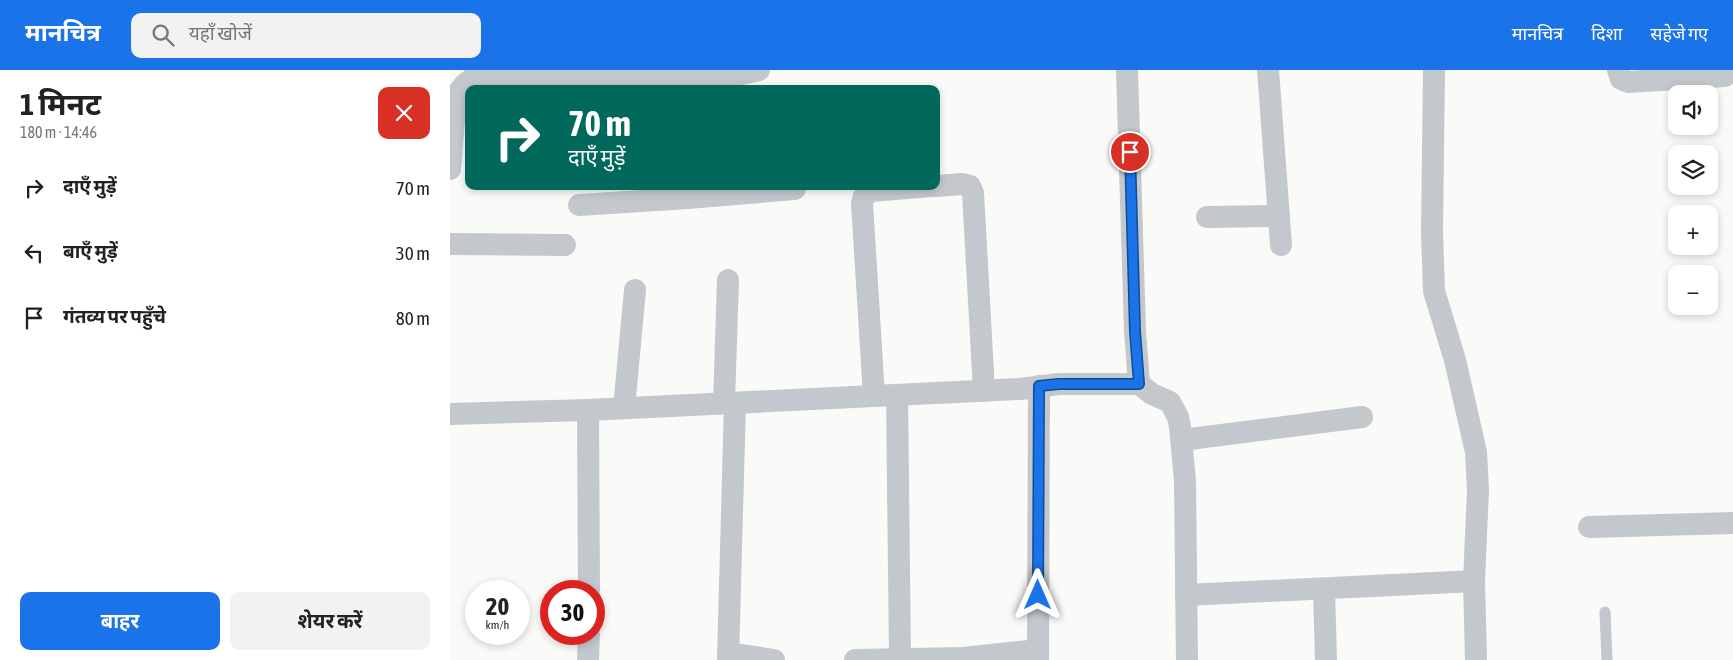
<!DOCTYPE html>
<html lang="hi">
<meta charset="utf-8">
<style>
body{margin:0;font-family:"Asap Condensed","Noto Sans Devanagari",sans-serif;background:#f2f2f2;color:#222;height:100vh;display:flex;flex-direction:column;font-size:19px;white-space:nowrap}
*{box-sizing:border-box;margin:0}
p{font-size:16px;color:#767676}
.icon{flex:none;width:28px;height:28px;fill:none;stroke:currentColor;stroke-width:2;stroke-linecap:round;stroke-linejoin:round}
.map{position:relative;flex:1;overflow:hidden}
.side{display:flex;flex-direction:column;background:#fff;width:450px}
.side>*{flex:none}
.guide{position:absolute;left:15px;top:15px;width:475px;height:105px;border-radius:10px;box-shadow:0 2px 8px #0003;background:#00695c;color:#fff;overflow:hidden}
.fabs{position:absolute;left:1218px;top:15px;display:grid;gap:10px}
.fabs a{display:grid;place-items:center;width:50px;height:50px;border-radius:10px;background:#fff;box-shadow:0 2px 8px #0003;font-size:25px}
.speed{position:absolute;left:15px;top:510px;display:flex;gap:10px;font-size:25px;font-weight:700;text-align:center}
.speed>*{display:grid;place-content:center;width:65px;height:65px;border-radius:50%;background:#fff;box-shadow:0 2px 8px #0003;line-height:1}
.speed small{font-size:12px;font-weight:400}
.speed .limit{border:8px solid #d22;background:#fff;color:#111}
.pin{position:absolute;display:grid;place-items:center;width:42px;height:42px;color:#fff;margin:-21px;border:2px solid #fff;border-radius:50%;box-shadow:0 1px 5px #0007}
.me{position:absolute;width:55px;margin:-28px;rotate:0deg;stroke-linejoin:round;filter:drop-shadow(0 0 4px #0008)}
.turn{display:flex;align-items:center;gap:18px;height:105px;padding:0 20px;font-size:22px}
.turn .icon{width:65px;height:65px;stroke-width:2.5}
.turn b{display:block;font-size:35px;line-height:42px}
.round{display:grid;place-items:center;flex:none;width:52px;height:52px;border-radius:10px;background:#f2f2f2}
.head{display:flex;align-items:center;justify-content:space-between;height:85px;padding:0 20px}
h1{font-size:30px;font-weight:700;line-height:38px}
.cta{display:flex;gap:10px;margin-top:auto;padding:10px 20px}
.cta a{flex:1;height:58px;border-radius:10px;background:#1a73e8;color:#fff;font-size:20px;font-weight:700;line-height:58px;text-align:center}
.cta a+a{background:#f2f2f2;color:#222}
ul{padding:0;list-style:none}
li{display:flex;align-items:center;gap:15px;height:65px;padding:0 20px}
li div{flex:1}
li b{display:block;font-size:19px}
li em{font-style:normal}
header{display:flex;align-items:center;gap:30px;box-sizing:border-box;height:70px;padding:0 25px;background:#1a73e8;color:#fff}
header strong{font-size:24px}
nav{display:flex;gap:28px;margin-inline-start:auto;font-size:18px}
.search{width:350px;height:45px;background:#f2f2f2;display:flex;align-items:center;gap:12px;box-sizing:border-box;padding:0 18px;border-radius:10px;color:#767676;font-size:19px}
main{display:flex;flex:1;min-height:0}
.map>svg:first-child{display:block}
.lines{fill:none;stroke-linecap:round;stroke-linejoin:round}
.service{stroke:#c3c8cc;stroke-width:11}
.minor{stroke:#c3c8cc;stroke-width:22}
.route-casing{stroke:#114b97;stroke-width:12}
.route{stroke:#1a73e8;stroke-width:9}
</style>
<header>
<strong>मानचित्र</strong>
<div class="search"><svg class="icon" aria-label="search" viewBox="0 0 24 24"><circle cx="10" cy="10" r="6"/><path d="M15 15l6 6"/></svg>यहाँ खोजें</div>
<nav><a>मानचित्र</a><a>दिशा</a><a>सहेजे गए</a></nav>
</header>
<main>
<section class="side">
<div class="head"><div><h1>1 मिनट</h1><p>180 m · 14:46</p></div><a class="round" style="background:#d93025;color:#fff"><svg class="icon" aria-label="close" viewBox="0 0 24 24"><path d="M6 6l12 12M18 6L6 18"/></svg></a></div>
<ul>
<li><svg class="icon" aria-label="right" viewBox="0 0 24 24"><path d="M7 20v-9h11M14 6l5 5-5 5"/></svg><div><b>दाएँ मुड़ें</b></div><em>70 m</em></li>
<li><svg class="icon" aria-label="left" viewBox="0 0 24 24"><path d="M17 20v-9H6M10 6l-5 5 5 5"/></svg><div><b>बाएँ मुड़ें</b></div><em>30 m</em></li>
<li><svg class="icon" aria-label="arrive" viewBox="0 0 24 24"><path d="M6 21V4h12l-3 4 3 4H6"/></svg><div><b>गंतव्य पर पहुँचे</b></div><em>80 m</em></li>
</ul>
<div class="cta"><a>बाहर</a><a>शेयर करें</a></div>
</section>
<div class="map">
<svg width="1283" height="590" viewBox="0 0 1283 590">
<rect width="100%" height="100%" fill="#fafaf8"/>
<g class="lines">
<!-- service -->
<polyline class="service" points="1155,542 1157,590"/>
<!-- minor -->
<g class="minor">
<polyline points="677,0 685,261 689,314 702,324 720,332 728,347 730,357 735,411 737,590"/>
<polyline points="818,0 831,175"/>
<polyline points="984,0 982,162 984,221 1005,290 1026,382 1028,420 1024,511 1026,590"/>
<polyline points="1168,0 1171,9 1178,12 1275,6"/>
<polyline points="0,99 6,25 15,14 23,8 31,6 229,9 273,8 309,0"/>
<polyline points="486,116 512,114 520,116 523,123 534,321"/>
<polyline points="129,135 238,128 345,119"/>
<polyline points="757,147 829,146"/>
<polyline points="0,174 115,175"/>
<polyline points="447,325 450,588"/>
<polyline points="424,326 412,133 414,126 422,121 481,116"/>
<polyline points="274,333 278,210"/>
<polyline points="174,338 185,220"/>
<polyline points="138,340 139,521"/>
<polyline points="0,344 138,340 424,326 570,319 609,314 689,314"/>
<polyline points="732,370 912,347"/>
<polyline points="1139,457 1283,453"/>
<polyline points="874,519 876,590"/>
<polyline points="736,525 1024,511"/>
<polyline points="278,583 324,590"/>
<polyline points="138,590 139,564"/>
<polyline points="278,590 285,333"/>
<polyline points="405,590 513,588 588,580"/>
<polyline points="588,590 589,316"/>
</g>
</g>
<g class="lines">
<!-- route casing -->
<g class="route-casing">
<polyline id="route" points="588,525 589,316 609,314 689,314 685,261 680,82"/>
</g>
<!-- route -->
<use href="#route" class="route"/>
</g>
</svg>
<div class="fabs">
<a><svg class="icon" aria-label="sound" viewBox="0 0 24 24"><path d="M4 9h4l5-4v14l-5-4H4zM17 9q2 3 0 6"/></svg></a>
<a><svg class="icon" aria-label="layers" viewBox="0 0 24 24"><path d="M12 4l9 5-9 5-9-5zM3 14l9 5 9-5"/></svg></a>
<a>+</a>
<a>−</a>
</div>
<div class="speed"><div>20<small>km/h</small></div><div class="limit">30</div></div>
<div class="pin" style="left:680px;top:82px;background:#d93025"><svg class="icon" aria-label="arrive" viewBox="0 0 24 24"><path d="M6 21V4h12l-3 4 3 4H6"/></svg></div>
<svg class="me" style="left:588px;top:525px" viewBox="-20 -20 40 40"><path d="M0-17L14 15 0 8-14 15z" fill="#1a73e8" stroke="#fff" stroke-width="4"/></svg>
<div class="guide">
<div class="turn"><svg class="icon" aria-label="right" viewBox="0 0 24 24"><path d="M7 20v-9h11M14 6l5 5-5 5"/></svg><div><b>70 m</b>दाएँ मुड़ें</div></div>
</div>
</div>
</main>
